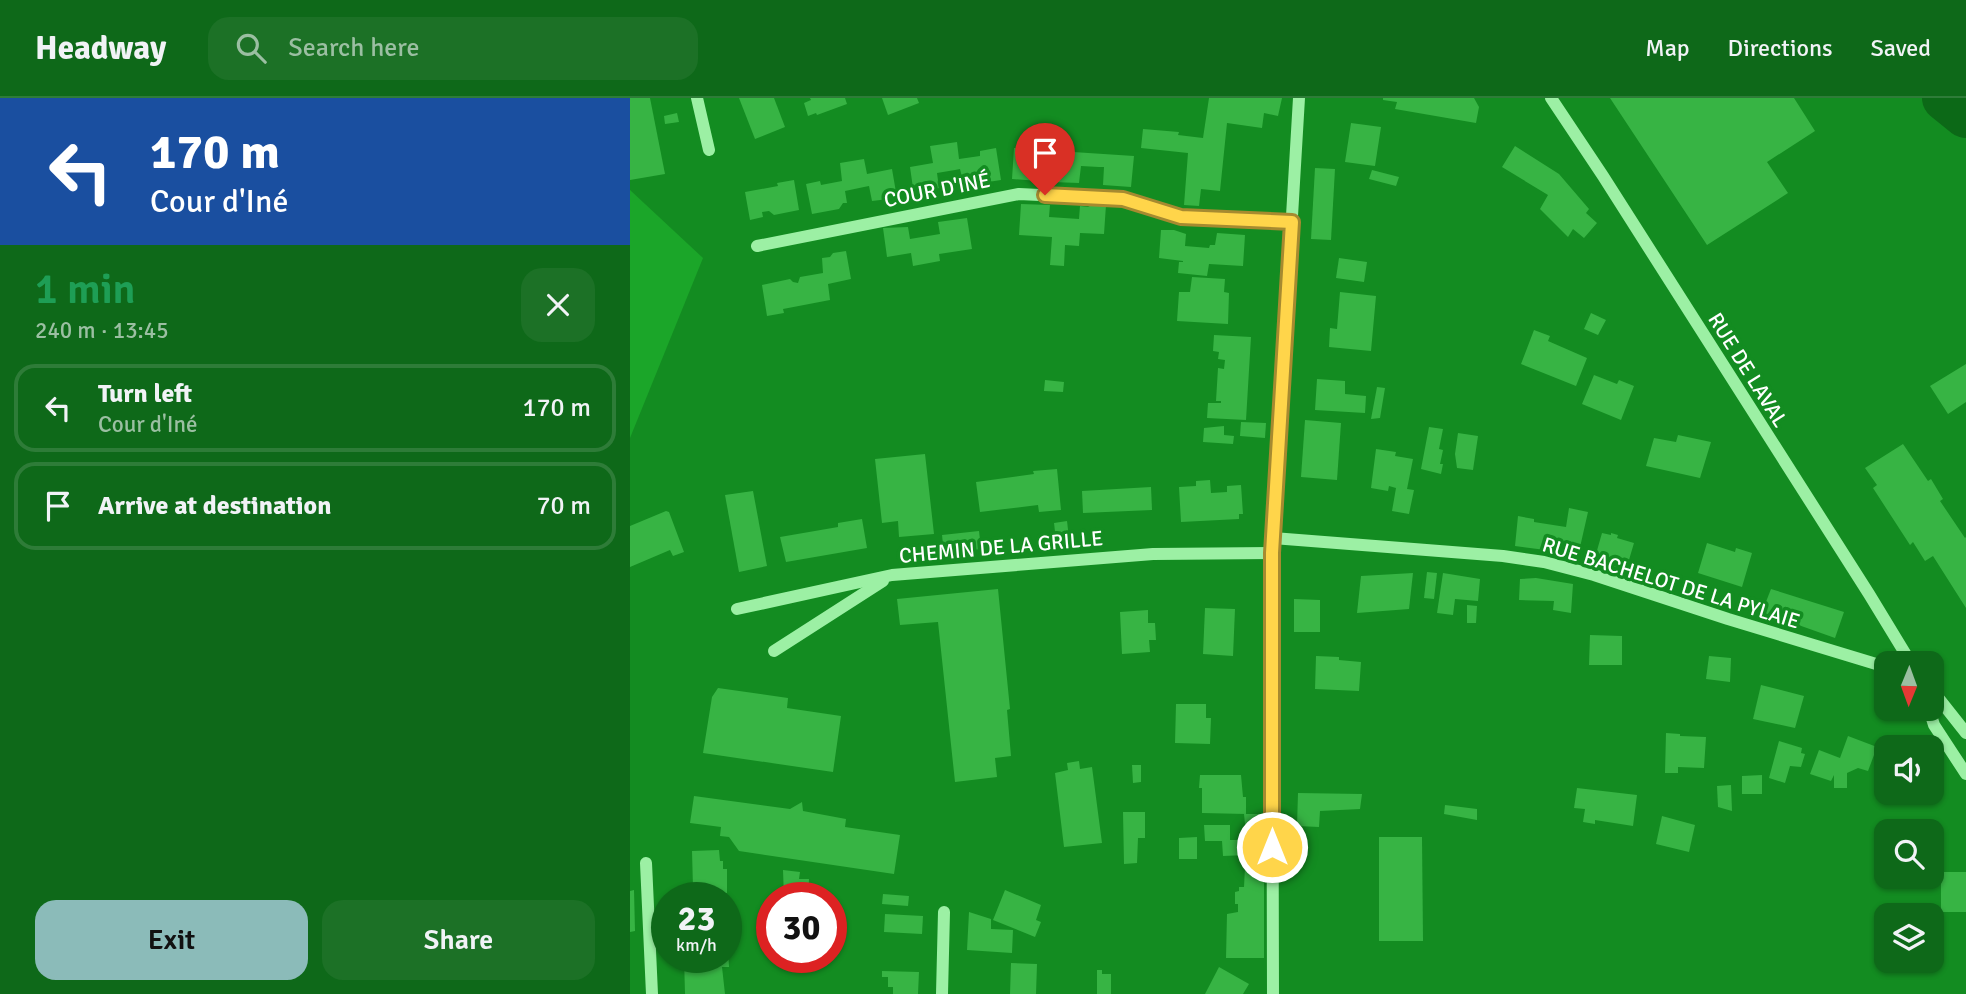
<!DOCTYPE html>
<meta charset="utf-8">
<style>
body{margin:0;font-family:Signika,sans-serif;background:#1c7126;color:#f1f3f6;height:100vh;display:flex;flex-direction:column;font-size:26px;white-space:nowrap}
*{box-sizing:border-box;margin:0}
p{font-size:23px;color:#9bbfa2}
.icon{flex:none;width:38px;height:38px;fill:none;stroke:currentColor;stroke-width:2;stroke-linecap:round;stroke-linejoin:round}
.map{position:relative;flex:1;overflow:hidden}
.drawer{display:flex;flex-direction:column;background:#0e6919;width:630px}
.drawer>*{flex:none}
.top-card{background:#1a4fa0;color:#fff;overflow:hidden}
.needle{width:46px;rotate:181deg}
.tools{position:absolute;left:1244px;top:553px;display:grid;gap:14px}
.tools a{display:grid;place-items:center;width:70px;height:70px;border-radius:14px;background:#0e6919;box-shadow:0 2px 5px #0004;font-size:35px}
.speed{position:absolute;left:21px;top:784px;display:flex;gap:14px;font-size:35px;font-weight:700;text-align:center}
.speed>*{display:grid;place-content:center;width:91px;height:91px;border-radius:50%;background:#0e6919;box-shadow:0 2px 5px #0004;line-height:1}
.speed small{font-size:18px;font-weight:400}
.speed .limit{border:10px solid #d22;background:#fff;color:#111}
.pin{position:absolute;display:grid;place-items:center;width:60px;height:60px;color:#fff;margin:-72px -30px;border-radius:50% 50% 50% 0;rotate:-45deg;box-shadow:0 0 7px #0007}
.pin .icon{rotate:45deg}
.me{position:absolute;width:77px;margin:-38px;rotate:0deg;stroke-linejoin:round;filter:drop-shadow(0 0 5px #0008)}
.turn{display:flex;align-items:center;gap:24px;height:147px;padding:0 35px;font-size:32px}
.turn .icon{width:91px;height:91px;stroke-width:2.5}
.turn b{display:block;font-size:49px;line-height:60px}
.round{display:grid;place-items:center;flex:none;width:74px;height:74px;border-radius:21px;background:#1c7126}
.overview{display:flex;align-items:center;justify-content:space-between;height:119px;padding:0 35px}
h1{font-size:42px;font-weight:600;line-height:52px;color:#1e9e55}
.button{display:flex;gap:14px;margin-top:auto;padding:14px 35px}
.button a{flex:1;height:80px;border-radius:21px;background:#8bbbb9;color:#111;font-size:28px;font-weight:600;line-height:80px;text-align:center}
.button a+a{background:#1c7126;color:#f1f3f6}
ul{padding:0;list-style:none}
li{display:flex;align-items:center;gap:21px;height:88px;margin:0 14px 10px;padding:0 21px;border:4px solid #2e7c38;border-radius:21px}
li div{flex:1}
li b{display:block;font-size:26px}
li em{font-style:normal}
header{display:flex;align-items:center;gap:42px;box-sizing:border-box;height:98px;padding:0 35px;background:#0e6919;border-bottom:2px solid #2e7c38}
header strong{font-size:33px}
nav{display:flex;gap:38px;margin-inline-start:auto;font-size:24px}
.search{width:490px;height:63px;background:#1c7126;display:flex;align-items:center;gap:18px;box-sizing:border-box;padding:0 24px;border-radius:21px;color:#9bbfa2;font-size:26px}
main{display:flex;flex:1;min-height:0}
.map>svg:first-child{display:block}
.green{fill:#1ba629}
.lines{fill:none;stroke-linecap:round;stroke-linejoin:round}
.river{stroke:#0c6917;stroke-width:46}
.building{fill:#37b444}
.minor{stroke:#9cf0a4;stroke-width:12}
.route-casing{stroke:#a68a30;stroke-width:18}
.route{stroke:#ffd54a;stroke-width:12}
.labels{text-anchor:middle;stroke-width:7;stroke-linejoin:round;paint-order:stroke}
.street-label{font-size:21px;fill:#fff;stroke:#138c21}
</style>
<header>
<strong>Headway</strong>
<div class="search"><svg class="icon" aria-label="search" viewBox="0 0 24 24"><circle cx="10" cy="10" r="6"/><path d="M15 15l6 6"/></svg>Search here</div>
<nav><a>Map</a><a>Directions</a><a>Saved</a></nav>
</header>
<main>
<section class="drawer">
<div class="top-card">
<div class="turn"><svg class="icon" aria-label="left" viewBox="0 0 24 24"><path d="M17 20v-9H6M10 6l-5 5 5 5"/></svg><div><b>170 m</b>Cour d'Iné</div></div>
</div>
<div class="overview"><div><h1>1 min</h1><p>240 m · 13:45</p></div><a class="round"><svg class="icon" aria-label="close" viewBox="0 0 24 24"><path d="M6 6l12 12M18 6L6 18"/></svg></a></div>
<ul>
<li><svg class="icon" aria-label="left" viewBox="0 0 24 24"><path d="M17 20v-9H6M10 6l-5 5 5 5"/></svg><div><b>Turn left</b><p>Cour d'Iné</p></div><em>170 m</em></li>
<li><svg class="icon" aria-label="arrive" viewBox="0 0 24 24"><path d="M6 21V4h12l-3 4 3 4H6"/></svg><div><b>Arrive at destination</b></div><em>70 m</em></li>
</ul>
<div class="button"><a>Exit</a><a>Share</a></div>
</section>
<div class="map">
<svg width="1336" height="896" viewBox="0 0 1336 896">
<rect width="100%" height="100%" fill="#138c21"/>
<!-- green -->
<polygon class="green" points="0,92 73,160 0,340"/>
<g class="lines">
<!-- river -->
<polyline class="river" points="1315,0 1336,17"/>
</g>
<!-- building -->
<g class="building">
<polygon points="0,0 20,0 35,76 0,82"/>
<polygon points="109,0 144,0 155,29 125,41"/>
<polygon points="180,0 215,0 217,6 187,17 186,15 178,18 174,5 181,2"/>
<polygon points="252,0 287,0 289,5 258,17"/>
<polygon points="579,0 652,0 648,18 634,15 632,30 597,25 590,93 571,91 569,108 554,107 558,55 511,50 513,31 549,34 548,37 573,40"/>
<polygon points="753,0 844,0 849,9 846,25 765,11 767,4 753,2"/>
<polygon points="980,0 1164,0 1185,33 1137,64 1158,95 1077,147"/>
<polygon points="47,15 49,24 35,26 34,18"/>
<polygon points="721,25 751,29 745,68 715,64"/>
<polygon points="327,44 329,61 350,58 350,53 366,50 371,82 345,86 339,82 333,83 330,71 325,72 307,75 309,90 301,92 299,95 284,97 280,69 303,65 300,48"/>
<polygon points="885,48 929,76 959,111 956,115 967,125 954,140 943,131 938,139 910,111 918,97 872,69"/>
<polygon points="384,50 504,58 501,89 473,87 474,69 469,69 451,68 449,85 422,84 423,66 411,66 409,83 382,81"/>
<polygon points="234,61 237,76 262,71 267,100 242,103 239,88 234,89 215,93 217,105 213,105 209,111 182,116 176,86 190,83 191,87 212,83 210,65"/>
<polygon points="685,70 705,71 701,142 681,141"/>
<polygon points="742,72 769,79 766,88 739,81"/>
<polygon points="164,82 169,112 144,117 139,113 132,114 133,119 120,122 115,94 148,88 147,85"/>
<polygon points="391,106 420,107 419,119 449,121 450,108 458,109 463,106 476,107 474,136 450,135 449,148 435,147 434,168 420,167 422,139 389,137"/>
<polygon points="337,120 342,151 309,156 310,163 283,168 281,155 257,159 253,130 278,129 280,141 310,136 308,124"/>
<polygon points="531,132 544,132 556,136 555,148 579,150 580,147 585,147 587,135 615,137 613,168 579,166 577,178 548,175 549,164 553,164 553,163 529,160"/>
<polygon points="216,153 221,181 198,186 200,202 153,211 154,215 137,218 132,187 160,181 163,184 168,185 170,179 193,175 192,160 200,159 203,155"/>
<polygon points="709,160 737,164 734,184 706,180"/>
<polygon points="562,179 595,181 594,194 599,195 598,226 547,223 549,194 560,194"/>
<polygon points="710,194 746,198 741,253 699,249 700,230 707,231"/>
<polygon points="961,215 976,222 968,237 954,231"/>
<polygon points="904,232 920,238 918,243 957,260 946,288 891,266"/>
<polygon points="584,237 621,239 616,322 577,320 578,305 591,305 591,303 586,303 588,270 594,271 595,262 588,261 589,254 583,253"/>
<polygon points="1336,266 1336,304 1318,316 1300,288"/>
<polygon points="964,277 987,286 989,282 1004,288 991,322 952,306"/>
<polygon points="687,281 715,283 715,296 736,298 735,315 685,312"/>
<polygon points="415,282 434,284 433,294 414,293"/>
<polygon points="747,289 755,290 750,320 741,321"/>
<polygon points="675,322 711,325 707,382 671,379"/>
<polygon points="611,324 636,325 635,340 610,338"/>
<polygon points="594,328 594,337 604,338 603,346 573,344 574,330"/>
<polygon points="799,329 813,331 809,351 813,352 810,366 813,366 811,376 791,371"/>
<polygon points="828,335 848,338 843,372 827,370 825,356"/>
<polygon points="1048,337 1081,344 1070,380 1016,368 1024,340 1046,344"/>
<polygon points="1273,346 1298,383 1301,381 1313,401 1310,403 1335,440 1336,439 1336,510 1303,458 1295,463 1283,444 1280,447 1243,390 1247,387 1235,370"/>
<polygon points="746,351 766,354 765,358 783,361 777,391 784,392 779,416 762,413 766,390 759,388 758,393 741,390"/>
<polygon points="295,356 304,436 269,439 268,423 252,425 245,361"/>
<polygon points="427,371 431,412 409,414 408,407 350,414 346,384 404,376 403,373"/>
<polygon points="580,382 581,395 597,394 597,388 611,387 613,416 609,416 609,421 551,424 549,389 566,388 566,383"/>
<polygon points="521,389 522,412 453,415 452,393"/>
<polygon points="123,393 137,468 109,474 95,397"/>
<polygon points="939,410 958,414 948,458 931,454 885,448 888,418 904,421 904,424 936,429"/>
<polygon points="36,413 39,414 54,454 43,458 40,452 0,469 0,428"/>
<polygon points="232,421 237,450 156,464 150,439 208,429 208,425"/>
<polygon points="437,423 439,440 426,442 424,425"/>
<polygon points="349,433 351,451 314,455 312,437"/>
<polygon points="972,435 981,437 981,435 988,437 987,440 1004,445 996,472 964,463"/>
<polygon points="1077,445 1105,454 1106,450 1122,455 1112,489 1068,475"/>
<polygon points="797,474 807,475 804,501 794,500"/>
<polygon points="783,475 779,511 727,515 731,478"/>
<polygon points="813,475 850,481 848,503 825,501 823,517 807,515"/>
<polygon points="906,480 943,486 941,515 923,512 924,503 889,502 890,481"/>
<polygon points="368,491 380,611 377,612 381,658 365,660 367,679 325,684 308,524 270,527 267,501"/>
<polygon points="1141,491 1214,514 1205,540 1132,514"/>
<polygon points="664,501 690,502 690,534 664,534"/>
<polygon points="837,507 847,508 846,525 837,525"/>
<polygon points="575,510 605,511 603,558 573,556"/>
<polygon points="518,512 518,525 525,525 526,542 519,542 520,554 492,556 490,514"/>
<polygon points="960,537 992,538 992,567 959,567"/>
<polygon points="686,558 709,559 709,562 731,564 729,593 685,591"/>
<polygon points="1079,558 1101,560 1100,584 1076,581"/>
<polygon points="1131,587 1174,598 1165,630 1123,621"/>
<polygon points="88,590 158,600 157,610 211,618 203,674 73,655 82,599"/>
<polygon points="546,606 576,606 576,620 581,620 580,646 545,645"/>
<polygon points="1036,635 1050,636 1050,638 1076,639 1074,670 1048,669 1048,675 1035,675"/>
<polygon points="1218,638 1247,649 1238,673 1228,670 1217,675 1217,690 1204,690 1204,677 1201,683 1180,676 1189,652 1210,660"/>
<polygon points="1149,643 1172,650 1171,655 1175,656 1171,669 1160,668 1155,685 1139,680"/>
<polygon points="449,663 450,671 462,669 472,745 434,749 425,675 438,672 437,665"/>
<polygon points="502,667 511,667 511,684 503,685"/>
<polygon points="570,677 611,677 613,699 616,699 616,716 572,715 572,690 569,690"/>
<polygon points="1132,677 1132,696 1112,696 1112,678"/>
<polygon points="1101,687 1102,713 1088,709 1087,688"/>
<polygon points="947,690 1007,697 1003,728 965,722 965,726 953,724 955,711 944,710"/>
<polygon points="668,695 732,696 730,711 690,713 689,729 667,728"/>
<polygon points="64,698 160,711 172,704 173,713 216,721 215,729 270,737 264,776 109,753 99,739 90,738 91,729 60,725"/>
<polygon points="815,707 847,711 847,722 814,716"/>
<polygon points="493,714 515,714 515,740 508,740 507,765 494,766"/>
<polygon points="614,716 634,716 634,737 616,737"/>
<polygon points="1032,718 1065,727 1059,754 1026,746"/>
<polygon points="574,727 600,727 600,742 616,742 617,757 593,758 592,743 575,743"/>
<polygon points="1267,728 1301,729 1301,733 1267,733"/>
<polygon points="567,739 567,761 549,761 549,740"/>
<polygon points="749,739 792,739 793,843 749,843"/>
<polygon points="89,752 90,763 93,763 93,771 97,771 97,795 82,795 82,800 52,800 52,790 63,790 62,753"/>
<polygon points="615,769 634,769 634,860 596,860 597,816 608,814 608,806 605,806 605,794 609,793 609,789 614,789"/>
<polygon points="153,772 170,774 169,781 179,781 178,800 154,800"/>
<rect x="1311" y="774" width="25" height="40"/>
<polygon points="4,792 5,833 0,834 0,793"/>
<polygon points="375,792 411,807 406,822 411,824 405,839 363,822"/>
<polygon points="253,796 279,798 278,808 252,806"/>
<polygon points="339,814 361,821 361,831 383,832 382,855 337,852"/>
<polygon points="255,816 293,818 292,836 254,834"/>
<polygon points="96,852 98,852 99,869 92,869 95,896 55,896 54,859 96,859"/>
<polygon points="381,865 407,866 406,896 380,896"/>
<polygon points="589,869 619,886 613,896 575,896"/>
<polygon points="467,872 472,872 472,876 481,876 481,896 467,896"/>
<polygon points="252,873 289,874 288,896 263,896 263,889 258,889 258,879 252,879"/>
</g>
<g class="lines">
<!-- minor -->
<g class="minor">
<polyline points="67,0 79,52"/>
<polyline points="921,0 973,78 1239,496 1281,565"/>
<polyline points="127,148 389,96 493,101 551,119 662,124"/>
<polyline points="643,440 873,458 914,464 964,477 1098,521 1256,569"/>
<polyline points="107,511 262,477 523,456 642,455"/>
<polyline points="144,553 253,483"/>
<polyline points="1302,592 1336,635"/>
<polyline points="1299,611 1304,627 1336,676"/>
<polyline points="16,765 22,896"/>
<polyline points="312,896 314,814"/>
<polyline points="643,896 642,455 669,0"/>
</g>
</g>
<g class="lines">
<!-- route casing -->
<g class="route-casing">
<polyline id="route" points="415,97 493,101 551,119 662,124 642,455 642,749"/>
</g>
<!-- route -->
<use href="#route" class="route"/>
</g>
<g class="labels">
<!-- street labels -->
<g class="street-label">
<text transform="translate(307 92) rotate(-11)" y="7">COUR D'INÉ</text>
<text transform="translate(1118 272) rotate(58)" y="7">RUE DE LAVAL</text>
<text transform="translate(371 449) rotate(-5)" y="7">CHEMIN DE LA GRILLE</text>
<text transform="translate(1041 485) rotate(17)" y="7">RUE BACHELOT DE LA PYLAIE</text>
</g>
</g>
</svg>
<div class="tools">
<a><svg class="needle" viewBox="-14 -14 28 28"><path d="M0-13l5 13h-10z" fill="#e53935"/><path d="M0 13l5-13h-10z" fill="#9bbfa2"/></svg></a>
<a><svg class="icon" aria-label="sound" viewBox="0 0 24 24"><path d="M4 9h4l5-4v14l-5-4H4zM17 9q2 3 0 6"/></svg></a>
<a><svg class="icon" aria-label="search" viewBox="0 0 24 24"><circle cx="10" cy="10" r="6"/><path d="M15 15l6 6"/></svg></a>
<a><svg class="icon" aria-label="layers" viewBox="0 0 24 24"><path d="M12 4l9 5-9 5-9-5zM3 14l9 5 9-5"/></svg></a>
</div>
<div class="speed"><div>23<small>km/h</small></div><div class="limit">30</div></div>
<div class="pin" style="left:415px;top:97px;background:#d93025"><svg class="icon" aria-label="arrive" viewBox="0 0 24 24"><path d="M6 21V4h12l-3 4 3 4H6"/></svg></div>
<svg class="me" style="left:642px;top:749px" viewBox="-20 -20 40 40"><circle r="17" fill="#ffd54a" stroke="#fff" stroke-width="3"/><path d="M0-11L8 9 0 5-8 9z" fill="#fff"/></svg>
</div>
</main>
